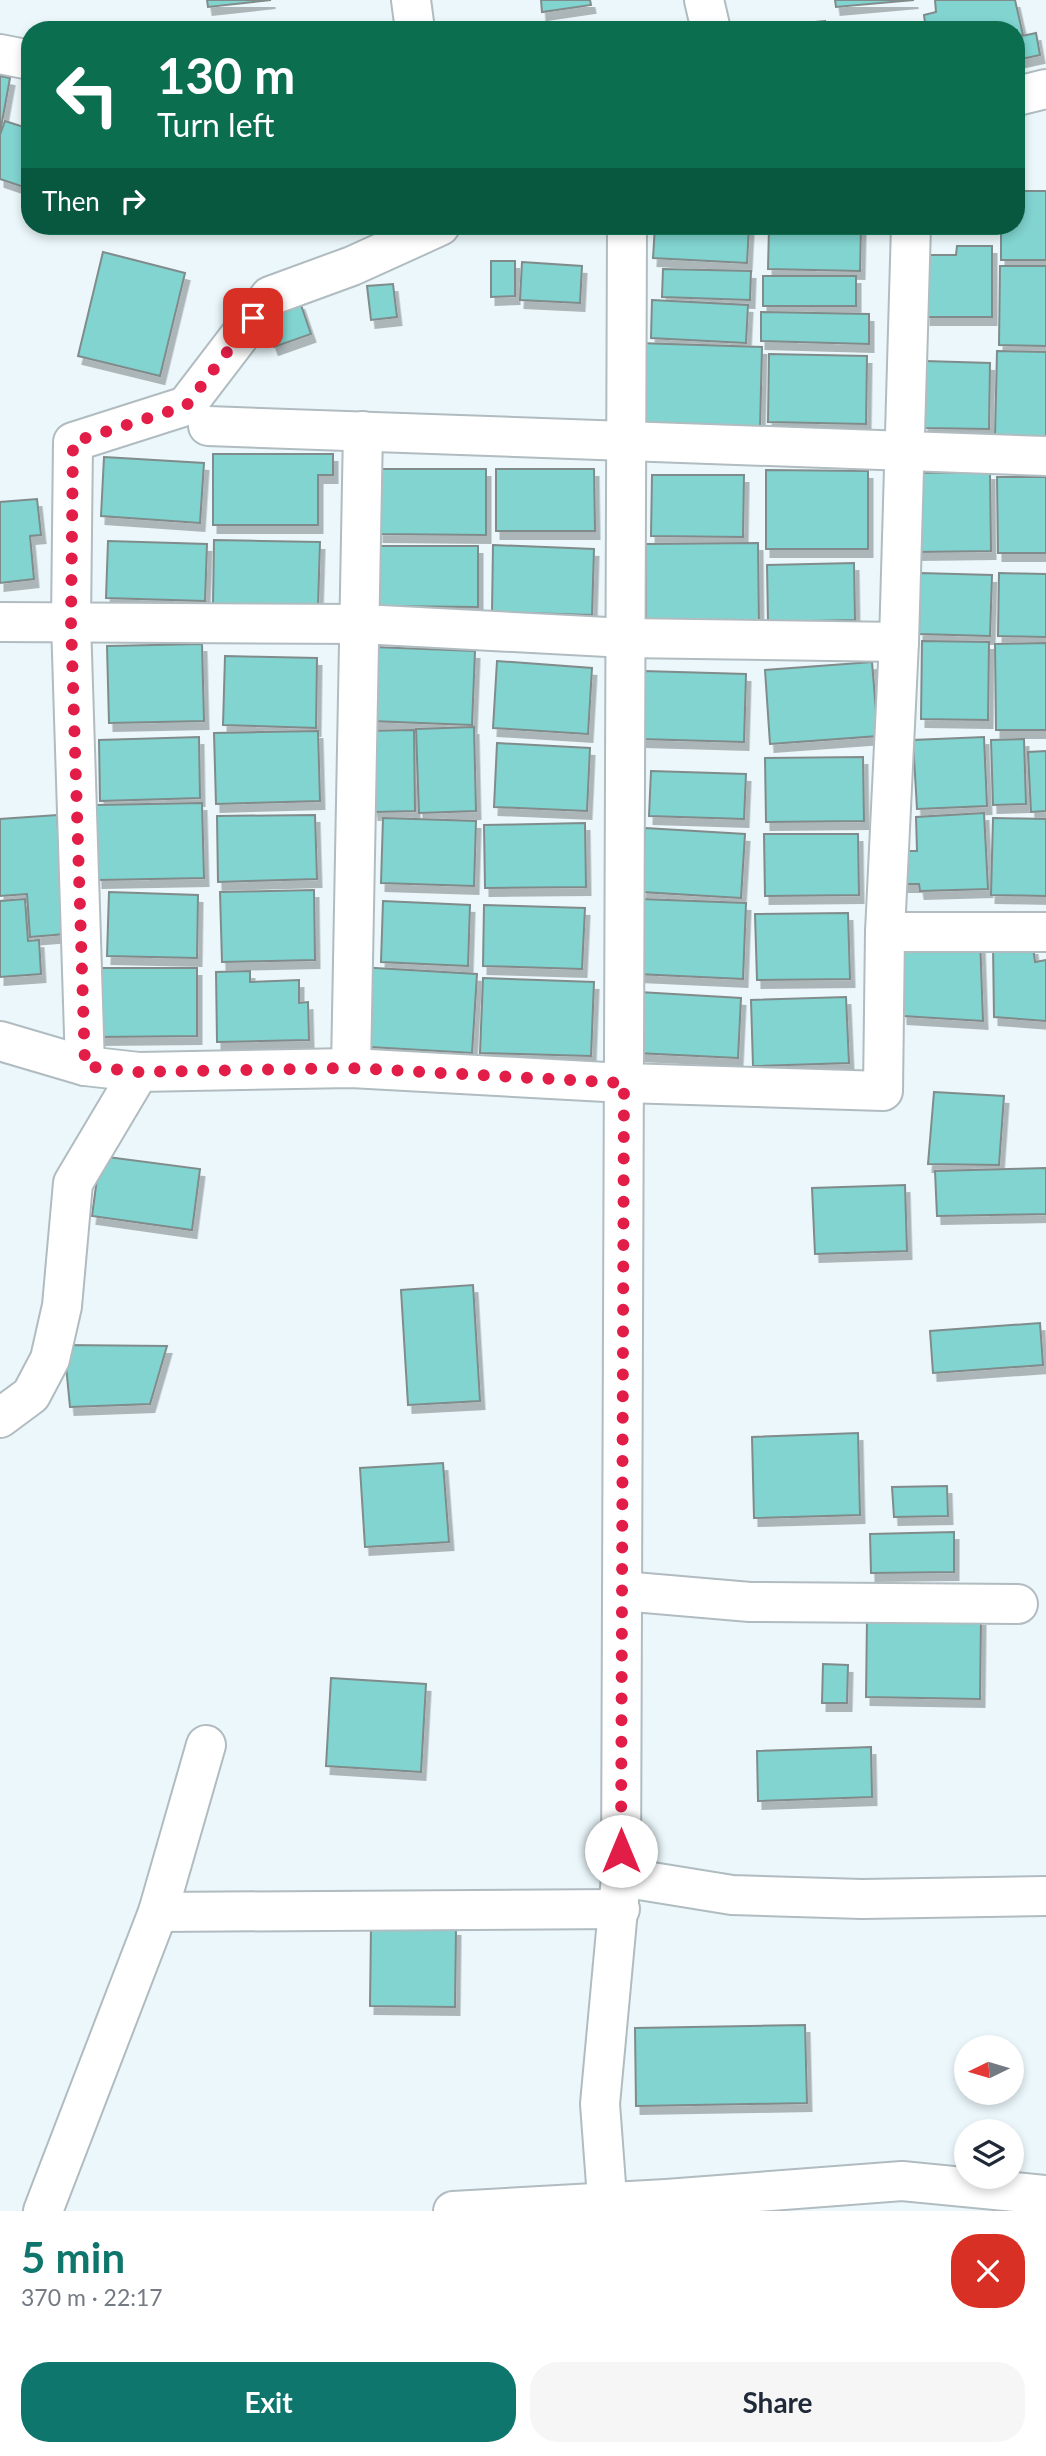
<!DOCTYPE html>
<meta charset="utf-8">
<style>
body{margin:0;font-family:Lato,sans-serif;background:#f6f6f7;color:#1f2937;height:100vh;display:flex;flex-direction:column;font-size:26px;white-space:nowrap}
*{box-sizing:border-box;margin:0}
p{font-size:23px;color:#747a83}
.icon{flex:none;width:38px;height:38px;fill:none;stroke:currentColor;stroke-width:2;stroke-linecap:round;stroke-linejoin:round}
.map{position:relative;height:2211px;overflow:hidden}
.panel{display:flex;flex-direction:column;background:#fff;flex:1}
.panel>*{flex:none}
.banner{position:absolute;left:21px;top:21px;width:1004px;height:214px;border-radius:28px;box-shadow:0 4px 10px #0003;background:#0b6e4f;color:#fff;overflow:hidden}
.needle{width:46px;rotate:265deg}
.controls{position:absolute;left:954px;top:2035px;display:grid;gap:14px}
.controls a{display:grid;place-items:center;width:70px;height:70px;border-radius:50%;background:#fff;box-shadow:0 4px 10px #0003;font-size:35px}
.pin{position:absolute;display:grid;place-items:center;width:60px;height:60px;color:#fff;margin:-30px;border-radius:14px;box-shadow:0 4px 10px #0006}
.me{position:absolute;width:77px;margin:-38px;rotate:0deg;stroke-linejoin:round;filter:drop-shadow(0 0 5px #0008)}
.turn{display:flex;align-items:center;gap:24px;height:147px;padding:0 21px;font-size:32px}
.turn .icon{width:91px;height:91px;stroke-width:2.5}
.turn b{display:block;font-size:49px;line-height:60px}
.then{display:flex;align-items:center;height:66px;padding:0 21px;background:#0003;gap:14px;font-size:26px}
.round{display:grid;place-items:center;flex:none;width:74px;height:74px;border-radius:28px;background:#f6f6f7}
.headline{display:flex;align-items:center;justify-content:space-between;height:119px;padding:0 21px}
h1{font-size:42px;font-weight:700;line-height:52px;color:#0f766e}
.action{display:flex;gap:14px;margin-top:auto;padding:14px 21px}
.action a{flex:1;height:80px;border-radius:28px;background:#0f766e;color:#fff;font-size:28px;font-weight:700;line-height:80px;text-align:center}
.action a+a{background:#f6f6f7;color:#1f2937}
.map>svg:first-child{display:block}
.building{fill:#81d4d0;stroke:#808c8b;stroke-width:2;filter:url(#shadow)}
.lines{fill:none;stroke-linecap:round;stroke-linejoin:round}
.street-casing{stroke:#b0bcc0;stroke-width:42}
.street{stroke:#fff;stroke-width:38}
.route{stroke:#e11d48;stroke-width:12;stroke-dasharray:0 21.6}
</style>
<div class="map">
<svg width="1046" height="2211" viewBox="0 0 1046 2211">
<defs>
<filter id="shadow"><feDropShadow dx="4.5" dy="8" stdDeviation="0" flood-color="#0004"/></filter>
</defs>
<rect width="100%" height="100%" fill="#ebf7fb"/>
<!-- building -->
<g class="building">
<polygon points="207,0 271,0 208,7"/>
<polygon points="541,0 590,0 591,5 542,12"/>
<polygon points="835,0 914,0 836,7"/>
<polygon points="935,0 1015,0 1023,35 1017,36 1017,30 926,30 924,15 936,12"/>
<polygon points="825,21 825,30 793,30 793,24"/>
<polygon points="1036,33 1040,55 1017,60 1017,37"/>
<polygon points="0,76 10,78 0,133"/>
<polygon points="5,121 30,129 30,189 0,179 0,135"/>
<polygon points="1017,191 1046,191 1046,260 1001,260 1001,226 1017,226"/>
<polygon points="655,226 749,226 747,263 653,258"/>
<polygon points="769,226 861,226 860,271 768,269"/>
<polygon points="957,246 992,246 992,317 926,317 926,255 956,255"/>
<polygon points="103,252 185,273 160,376 78,356"/>
<polygon points="491,261 515,261 515,296 491,297"/>
<polygon points="522,262 582,266 580,303 520,300"/>
<polygon points="1000,266 1046,266 1046,346 999,345"/>
<polygon points="663,269 751,271 750,300 662,297"/>
<rect x="763" y="276" width="93" height="30"/>
<polygon points="393,284 397,317 371,320 367,286"/>
<polygon points="652,300 748,305 746,343 651,338"/>
<polygon points="300,302 311,334 274,347 263,315"/>
<polygon points="761,312 869,314 869,344 761,341"/>
<polygon points="637,343 762,347 760,428 635,424"/>
<polygon points="997,351 1046,352 1046,438 995,436"/>
<polygon points="769,354 867,356 866,424 768,422"/>
<polygon points="925,361 990,363 989,429 924,428"/>
<polygon points="213,454 333,454 333,475 318,475 318,525 213,525"/>
<polygon points="104,457 204,463 200,523 101,516"/>
<polygon points="379,469 486,469 486,535 379,534"/>
<polygon points="496,469 594,469 595,531 496,531"/>
<polygon points="766,470 868,471 868,549 766,549"/>
<polygon points="990,472 991,551 915,552 914,473"/>
<polygon points="652,475 744,475 743,537 651,536"/>
<polygon points="997,477 1046,477 1046,553 998,553"/>
<polygon points="37,499 41,535 30,536 34,579 0,583 0,502"/>
<polygon points="214,540 320,542 318,606 213,604"/>
<polygon points="108,541 207,544 205,601 106,598"/>
<polygon points="758,543 759,628 646,629 646,544"/>
<polygon points="493,545 594,549 592,615 492,612"/>
<polygon points="380,546 478,546 478,607 379,606"/>
<polygon points="854,563 855,620 768,622 767,565"/>
<polygon points="920,573 992,575 990,636 919,634"/>
<polygon points="999,573 1046,574 1046,637 998,636"/>
<polygon points="922,641 989,642 988,720 921,719"/>
<polygon points="1046,643 1046,730 996,730 995,644"/>
<polygon points="202,644 204,721 109,723 107,646"/>
<polygon points="374,647 475,651 472,725 371,721"/>
<polygon points="225,656 317,658 316,728 223,725"/>
<polygon points="497,661 592,668 588,734 493,728"/>
<polygon points="872,662 878,736 770,744 765,670"/>
<polygon points="643,671 746,674 744,742 641,739"/>
<polygon points="474,727 476,811 419,813 416,729"/>
<polygon points="414,730 415,811 374,812 362,731"/>
<polygon points="318,731 320,801 216,804 214,733"/>
<polygon points="199,737 200,798 100,801 99,740"/>
<polygon points="984,737 987,806 917,809 913,740"/>
<polygon points="1024,739 1026,804 993,805 991,740"/>
<polygon points="497,743 590,748 587,811 494,807"/>
<polygon points="1046,751 1046,811 1031,812 1028,752"/>
<polygon points="863,757 864,821 766,822 765,758"/>
<polygon points="651,771 746,774 744,819 649,816"/>
<polygon points="202,803 204,878 98,880 96,805"/>
<polygon points="984,813 988,889 920,891 919,884 900,884 899,851 917,851 916,817"/>
<polygon points="57,815 65,934 30,937 27,894 0,896 0,819"/>
<polygon points="315,815 317,879 218,882 217,816"/>
<polygon points="383,818 476,821 474,886 381,883"/>
<polygon points="993,818 1046,819 1046,896 991,895"/>
<polygon points="585,823 586,887 485,888 484,825"/>
<polygon points="645,828 745,834 741,898 642,892"/>
<polygon points="764,834 858,834 859,895 765,896"/>
<polygon points="314,890 315,960 222,962 220,892"/>
<polygon points="109,892 198,895 197,958 107,956"/>
<polygon points="25,899 28,941 39,940 41,974 0,977 0,901"/>
<polygon points="640,899 746,903 743,979 637,974"/>
<polygon points="383,901 470,905 468,966 381,962"/>
<polygon points="484,905 585,908 582,969 483,966"/>
<polygon points="848,913 850,979 757,980 755,914"/>
<polygon points="899,934 980,938 983,1021 903,1016"/>
<polygon points="993,945 1033,947 1035,962 1046,960 1046,1021 994,1017"/>
<polygon points="358,967 477,974 472,1053 353,1046"/>
<polygon points="95,968 197,968 197,1036 95,1037"/>
<polygon points="250,971 250,982 299,980 299,1003 308,1002 309,1040 217,1042 216,972"/>
<polygon points="483,978 594,982 591,1056 480,1053"/>
<polygon points="639,992 741,998 738,1058 637,1053"/>
<polygon points="846,997 849,1063 753,1066 751,1000"/>
<polygon points="934,1092 1004,1096 999,1165 928,1164"/>
<polygon points="100,1156 200,1169 192,1230 92,1216"/>
<polygon points="1046,1168 1046,1214 937,1216 935,1171"/>
<polygon points="905,1185 907,1251 815,1254 812,1188"/>
<polygon points="473,1285 480,1401 408,1405 401,1290"/>
<polygon points="1040,1323 1043,1365 933,1373 930,1331"/>
<polygon points="64,1345 167,1346 150,1404 70,1407"/>
<polygon points="858,1433 860,1515 754,1518 752,1437"/>
<polygon points="443,1463 449,1542 365,1547 360,1468"/>
<polygon points="947,1486 948,1516 894,1517 892,1487"/>
<polygon points="954,1532 954,1572 871,1573 870,1534"/>
<polygon points="867,1617 981,1618 980,1699 866,1697"/>
<polygon points="823,1664 848,1665 847,1703 822,1703"/>
<polygon points="331,1678 426,1684 421,1772 326,1766"/>
<polygon points="871,1747 872,1797 758,1801 757,1751"/>
<polygon points="371,1926 456,1928 455,2007 370,2006"/>
<polygon points="805,2025 807,2103 636,2106 635,2028"/>
</g>
<g class="lines">
<!-- street casing -->
<g class="street-casing">
<g id="street">
<polyline points="411,0 415,30"/>
<polyline points="704,0 711,30"/>
<polyline points="0,54 30,60"/>
<polyline points="1017,96 1046,89"/>
<polyline points="208,426 1046,456"/>
<polyline points="0,622 361,624 626,638 899,642"/>
<polyline points="885,932 1046,932"/>
<polyline points="0,1041 85,1066 139,1072 351,1068 624,1083 883,1091 885,932 899,642 911,226"/>
<polyline points="85,1066 71,622 73,442 186,406 270,296 352,266 440,226"/>
<polyline points="351,1068 363,431"/>
<polyline points="0,1418 31,1395 50,1359 62,1306 73,1183 139,1072"/>
<polyline points="622,1591 750,1602 1018,1604"/>
<polyline points="621,1877 732,1895 862,1899 1046,1896"/>
<polyline points="158,1912 620,1909"/>
<polyline points="43,2211 158,1912 206,1745"/>
<polyline points="453,2211 666,2199 902,2181 1046,2195"/>
<polyline points="608,2211 600,2104 621,1877 627,226"/>
</g>
</g>
<!-- street -->
<use href="#street" class="street"/>
</g>
<g class="lines">
<!-- route -->
<polyline class="route" points="253,318 186,406 73,442 71,622 85,1066 139,1072 351,1068 624,1083 621,1851"/>
</g>
</svg>
<div class="controls">
<a><svg class="needle" viewBox="-14 -14 28 28"><path d="M0-13l5 13h-10z" fill="#e53935"/><path d="M0 13l5-13h-10z" fill="#747a83"/></svg></a>
<a><svg class="icon" aria-label="layers" viewBox="0 0 24 24"><path d="M12 4l9 5-9 5-9-5zM3 14l9 5 9-5"/></svg></a>
</div>
<div class="pin" style="left:253px;top:318px;background:#d93025"><svg class="icon" aria-label="arrive" viewBox="0 0 24 24"><path d="M6 21V4h12l-3 4 3 4H6"/></svg></div>
<svg class="me" style="left:621px;top:1851px" viewBox="-20 -20 40 40"><circle r="19" fill="#fff"/><path d="M0-13L10 11 0 6-10 11z" fill="#e11d48"/></svg>
<div class="banner">
<div class="turn"><svg class="icon" aria-label="left" viewBox="0 0 24 24"><path d="M17 20v-9H6M10 6l-5 5 5 5"/></svg><div><b>130 m</b>Turn left</div></div>
<div class="then">Then<svg class="icon" aria-label="right" viewBox="0 0 24 24"><path d="M7 20v-9h11M14 6l5 5-5 5"/></svg></div>
</div>
</div>
<section class="panel">
<div class="headline"><div><h1>5 min</h1><p>370 m · 22:17</p></div><a class="round" style="background:#d93025;color:#fff"><svg class="icon" aria-label="close" viewBox="0 0 24 24"><path d="M6 6l12 12M18 6L6 18"/></svg></a></div>
<div class="action"><a>Exit</a><a>Share</a></div>
</section>
